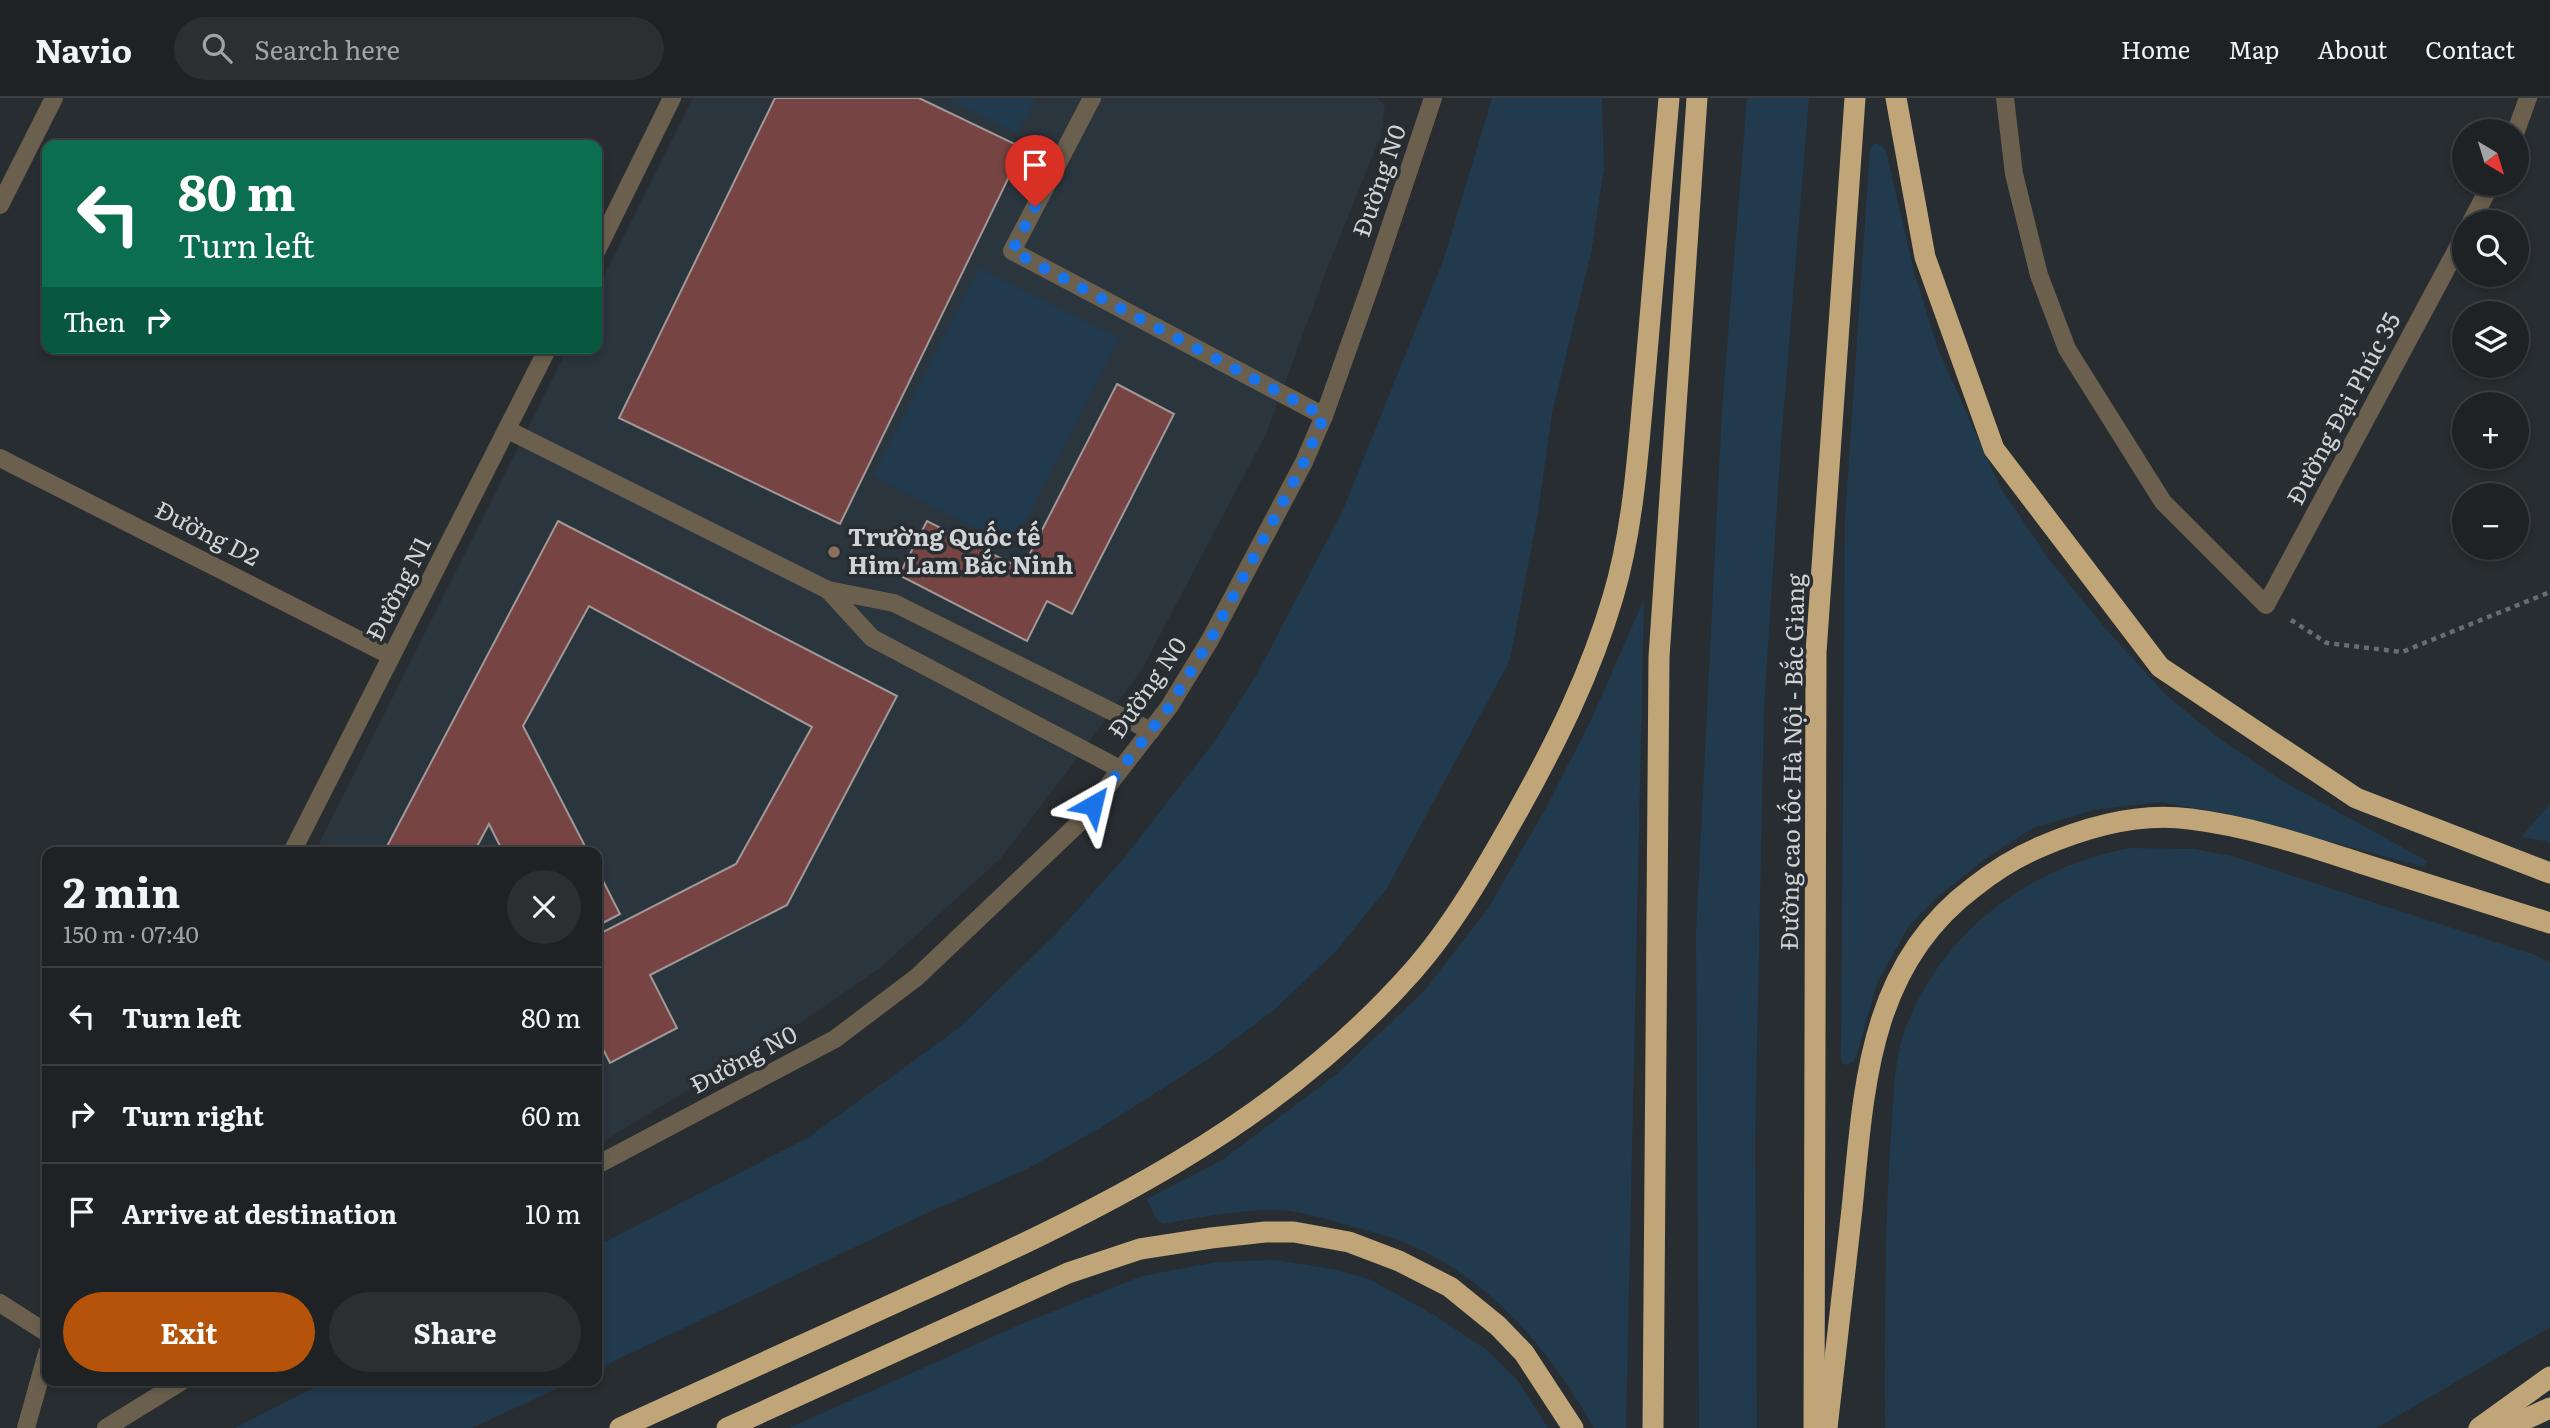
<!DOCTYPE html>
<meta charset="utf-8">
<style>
body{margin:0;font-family:Literata,serif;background:#2b2f32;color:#f1f3f6;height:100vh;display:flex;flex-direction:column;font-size:26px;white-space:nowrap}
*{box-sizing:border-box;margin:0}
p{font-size:23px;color:#a1a4a7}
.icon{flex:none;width:38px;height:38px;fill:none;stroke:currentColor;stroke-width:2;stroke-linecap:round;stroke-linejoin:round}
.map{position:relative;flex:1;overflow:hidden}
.sheet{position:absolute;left:42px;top:749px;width:560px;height:539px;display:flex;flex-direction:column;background:#1e2225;border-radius:14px;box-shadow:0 4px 10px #0003,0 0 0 2px #3c3f42}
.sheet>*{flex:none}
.banner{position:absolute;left:42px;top:42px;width:560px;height:214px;border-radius:14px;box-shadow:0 4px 10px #0003,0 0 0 2px #3c3f42;background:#0b6e4f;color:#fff;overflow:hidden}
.needle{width:46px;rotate:142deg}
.tools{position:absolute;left:2452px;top:21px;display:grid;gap:14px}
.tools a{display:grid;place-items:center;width:77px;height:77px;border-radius:50%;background:#1e2225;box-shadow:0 4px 10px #0003,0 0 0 2px #3c3f42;font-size:35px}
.pin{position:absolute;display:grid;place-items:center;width:60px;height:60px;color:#fff;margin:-72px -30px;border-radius:50% 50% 50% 0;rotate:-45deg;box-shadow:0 0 7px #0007}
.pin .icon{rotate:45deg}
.me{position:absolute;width:77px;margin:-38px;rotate:37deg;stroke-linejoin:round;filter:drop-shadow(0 0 5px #0008)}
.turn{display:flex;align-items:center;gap:24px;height:147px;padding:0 21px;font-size:32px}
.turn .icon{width:91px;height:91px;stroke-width:2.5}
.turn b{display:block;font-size:49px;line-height:60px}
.then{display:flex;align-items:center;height:66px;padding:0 21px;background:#0003;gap:14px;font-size:26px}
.round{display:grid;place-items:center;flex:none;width:74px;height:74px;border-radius:37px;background:#2b2f32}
.head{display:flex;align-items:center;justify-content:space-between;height:119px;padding:0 21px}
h1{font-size:42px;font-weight:700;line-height:52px}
.cta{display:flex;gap:14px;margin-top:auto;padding:14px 21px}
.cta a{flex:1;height:80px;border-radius:42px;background:#b45309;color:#fff;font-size:28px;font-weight:700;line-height:80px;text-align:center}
.cta a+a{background:#2b2f32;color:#f1f3f6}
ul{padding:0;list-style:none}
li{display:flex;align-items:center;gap:21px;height:98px;padding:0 21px;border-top:2px solid #3c3f42}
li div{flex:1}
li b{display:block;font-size:26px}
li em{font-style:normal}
header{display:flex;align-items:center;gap:42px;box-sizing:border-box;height:98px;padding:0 35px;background:#1e2225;border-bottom:2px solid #3c3f42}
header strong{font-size:33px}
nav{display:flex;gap:38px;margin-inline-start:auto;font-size:24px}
.search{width:490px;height:63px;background:#2b2f32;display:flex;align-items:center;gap:18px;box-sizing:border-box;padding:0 24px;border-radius:38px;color:#a1a4a7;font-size:26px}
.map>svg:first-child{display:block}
.built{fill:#2b353e}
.green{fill:#213a4e}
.building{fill:#764543;stroke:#a19897;stroke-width:2}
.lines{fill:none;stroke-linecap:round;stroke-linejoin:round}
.path{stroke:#696d70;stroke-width:4.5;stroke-dasharray:5 5;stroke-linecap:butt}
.minor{stroke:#6b604e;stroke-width:18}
.highway{stroke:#c0a579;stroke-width:21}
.route{stroke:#1a73e8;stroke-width:12;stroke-dasharray:0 21.6}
.education-dot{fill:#8d6e63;stroke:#282d31;stroke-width:2.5}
.labels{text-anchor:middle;stroke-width:7;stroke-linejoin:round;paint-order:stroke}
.street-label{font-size:24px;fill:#d0d3d5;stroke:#282d31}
.poi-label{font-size:24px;font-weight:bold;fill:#d0d3d5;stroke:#282d31;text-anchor:start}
</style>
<header>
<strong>Navio</strong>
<div class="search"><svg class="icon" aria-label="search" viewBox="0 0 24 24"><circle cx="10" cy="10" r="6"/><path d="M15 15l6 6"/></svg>Search here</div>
<nav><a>Home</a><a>Map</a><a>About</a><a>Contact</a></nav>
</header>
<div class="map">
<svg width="2550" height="1330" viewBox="0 0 2550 1330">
<rect width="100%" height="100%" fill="#282d31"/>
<!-- built -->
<polygon class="built" points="693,0 1377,0 1385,8 1381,37 1327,171 1266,336 1141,573 1076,662 1000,761 880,870 803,923 597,1047 597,754 315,754 568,250 597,250 597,192"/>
<!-- green -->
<g class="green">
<polygon points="946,0 1036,0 1017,36"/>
<polygon points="1492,0 1602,0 1604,70 1591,155 1552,315 1538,415 1510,562 1387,790 1337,852 1274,912 1210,960 1102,1029 1027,1071 927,1115 597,1271 597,1148 809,1039 960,929 1055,837 1124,760 1214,644 1256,578 1343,412 1443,163"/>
<polygon points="1747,0 1809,0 1781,345 1764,612 1755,1042 1757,1330 1699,1330 1696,836 1722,312"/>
<polygon points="1875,45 1881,47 1886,53 1914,173 1937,249 2000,389 2048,460 2105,530 2166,597 2220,641 2284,684 2427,763 2424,769 2225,715 2161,704 2094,712 2033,730 1985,761 1937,799 1908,829 1877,885 1857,956 1853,964 1847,967 1842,965 1841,960 1845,421 1870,50"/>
<polygon points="979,170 1119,240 1012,449 873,378"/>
<path d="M1644 501 1626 1330H1594C1548 1250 1491 1180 1403 1144 1388 1138 1372 1134 1357 1130 1334 1123 1302 1113 1278 1112 1240 1112 1200 1119 1162 1126L1156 1120 1147 1101 1222 1062 1338 975 1424 893 1489 809 1546 710 1592 620Z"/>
<polygon points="2550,706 2550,744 2521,739"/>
<path d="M2130 750 2194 751 2232 758 2535 857 2550 865V1229L2377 1330H1885C1885 1232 1884 1135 1891 1038 1894 1003 1893 965 1905 932 1942 833 2027 770 2130 750Z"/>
<polygon points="1275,1162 1333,1171 1369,1181 1434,1217 1487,1252 1518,1283 1548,1330 789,1330 1019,1227 1142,1178 1217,1164"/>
<polygon points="327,1283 573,1283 472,1330 235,1330"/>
</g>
<!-- building -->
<g class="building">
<polygon points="775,0 919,0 1023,50 840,426 619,320"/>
<polygon points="1117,286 1174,316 1072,516 1047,503 1027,543 899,477 927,423 1022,471"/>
<polygon points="558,423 897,598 787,807 650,877 677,930 610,965 597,939 597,837 736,766 812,629 589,508 523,628 588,754 503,754 489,726 474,754 384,754"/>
<polygon points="597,771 620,816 597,828"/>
</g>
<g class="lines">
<!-- path -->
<polyline class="path" points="2291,522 2327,545 2402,554 2550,494"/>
<!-- minor -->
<g class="minor">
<polyline points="1092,0 1012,153 1324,318"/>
<polyline points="2005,0 2014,76 2039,177 2067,251 2163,404 2266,507 2464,138"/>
<polyline points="2516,33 2528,0"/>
<polyline points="0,107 54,0"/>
<polyline points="2471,124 2491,86"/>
<polyline points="597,152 672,0"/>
<polyline points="508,332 828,492 894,505 1151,633"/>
<polyline points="0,360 391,558"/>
<polyline points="828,492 872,540 1120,671"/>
<polyline points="292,754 548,250"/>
<polyline points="597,1067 835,941 917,879 1079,725 1169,609 1210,542 1304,364 1324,318 1371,186 1433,0"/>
<polyline points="0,1205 47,1235"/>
<polyline points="26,1330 47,1255"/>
<polyline points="106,1330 182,1283"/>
</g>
<!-- highway -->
<g class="highway">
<polyline points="1896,0 1925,159 1994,351 2160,569 2356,700 2550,775"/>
<path d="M620 1330C716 1286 812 1243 908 1199 1094 1115 1274 1030 1412 874 1454 827 1488 766 1519 711 1557 643 1591 574 1613 499 1634 428 1638 352 1645 278 1653 185 1661 93 1669 0"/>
<polyline points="727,1330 1068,1175 1140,1151 1211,1140 1265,1134 1294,1134 1349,1144 1399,1163 1450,1189 1498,1228 1524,1255 1573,1330"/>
<polyline points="1653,1330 1659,559 1697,0"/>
<polyline points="1814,1330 1816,554 1855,0"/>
<path d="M1827 1330C1835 1257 1844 1184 1852 1111 1864 990 1868 868 1974 789 1994 773 2016 759 2040 749 2086 729 2140 714 2190 721 2248 728 2302 746 2357 764 2421 784 2486 805 2550 825"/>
<polyline points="2479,1330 2550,1279"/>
<polyline points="2506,1330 2550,1310"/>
</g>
</g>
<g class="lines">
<!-- route -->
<polyline class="route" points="1035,109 1012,153 1324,318 1304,364 1210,542 1169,609 1093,707"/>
</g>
<!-- markers -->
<circle class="education-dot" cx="834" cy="454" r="7"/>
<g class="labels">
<!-- street labels -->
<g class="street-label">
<text transform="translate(1380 83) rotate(-71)" y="8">Đường N0</text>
<text transform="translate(2344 311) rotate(-62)" y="8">Đường Đại Phúc 35</text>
<text transform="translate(207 436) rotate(27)" y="8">Đường D2</text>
<text transform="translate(399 491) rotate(-63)" y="8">Đường N1</text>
<text transform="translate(1148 590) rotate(-55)" y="8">Đường N0</text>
<text transform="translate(1793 664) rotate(-89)" y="8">Đường cao tốc Hà Nội - Bắc Giang</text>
<text transform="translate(744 962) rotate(-28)" y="8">Đường N0</text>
</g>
<!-- poi labels -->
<g class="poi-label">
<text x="848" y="448">Trường Quốc tế<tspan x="848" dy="28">Him Lam Bắc Ninh</tspan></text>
</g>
</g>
</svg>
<div class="tools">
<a><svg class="needle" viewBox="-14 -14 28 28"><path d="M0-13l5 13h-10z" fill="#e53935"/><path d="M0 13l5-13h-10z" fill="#a1a4a7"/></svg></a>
<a><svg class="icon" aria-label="search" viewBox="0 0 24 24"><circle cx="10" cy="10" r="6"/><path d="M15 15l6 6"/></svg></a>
<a><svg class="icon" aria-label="layers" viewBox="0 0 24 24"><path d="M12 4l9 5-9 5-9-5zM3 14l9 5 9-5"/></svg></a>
<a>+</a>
<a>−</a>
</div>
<div class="pin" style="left:1035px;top:109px;background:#d93025"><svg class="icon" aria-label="arrive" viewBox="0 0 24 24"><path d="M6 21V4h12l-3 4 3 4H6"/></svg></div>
<svg class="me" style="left:1093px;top:707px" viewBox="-20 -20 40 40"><path d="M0-17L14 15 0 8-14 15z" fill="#1a73e8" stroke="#fff" stroke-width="4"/></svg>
<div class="banner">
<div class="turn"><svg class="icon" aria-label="left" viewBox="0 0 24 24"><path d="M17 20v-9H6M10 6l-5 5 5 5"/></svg><div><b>80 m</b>Turn left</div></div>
<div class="then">Then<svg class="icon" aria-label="right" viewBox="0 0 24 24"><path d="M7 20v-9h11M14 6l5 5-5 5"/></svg></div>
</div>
<section class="sheet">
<div class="head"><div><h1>2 min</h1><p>150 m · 07:40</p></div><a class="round"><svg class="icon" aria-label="close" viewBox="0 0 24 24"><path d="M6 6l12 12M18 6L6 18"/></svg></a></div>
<ul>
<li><svg class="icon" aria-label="left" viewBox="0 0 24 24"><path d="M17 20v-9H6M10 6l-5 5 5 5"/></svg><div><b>Turn left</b></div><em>80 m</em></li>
<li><svg class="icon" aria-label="right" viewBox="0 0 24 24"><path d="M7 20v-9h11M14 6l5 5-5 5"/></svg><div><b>Turn right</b></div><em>60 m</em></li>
<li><svg class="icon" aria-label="arrive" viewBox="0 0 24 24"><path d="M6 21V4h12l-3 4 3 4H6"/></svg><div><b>Arrive at destination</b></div><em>10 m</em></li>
</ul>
<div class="cta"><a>Exit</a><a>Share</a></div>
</section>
</div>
